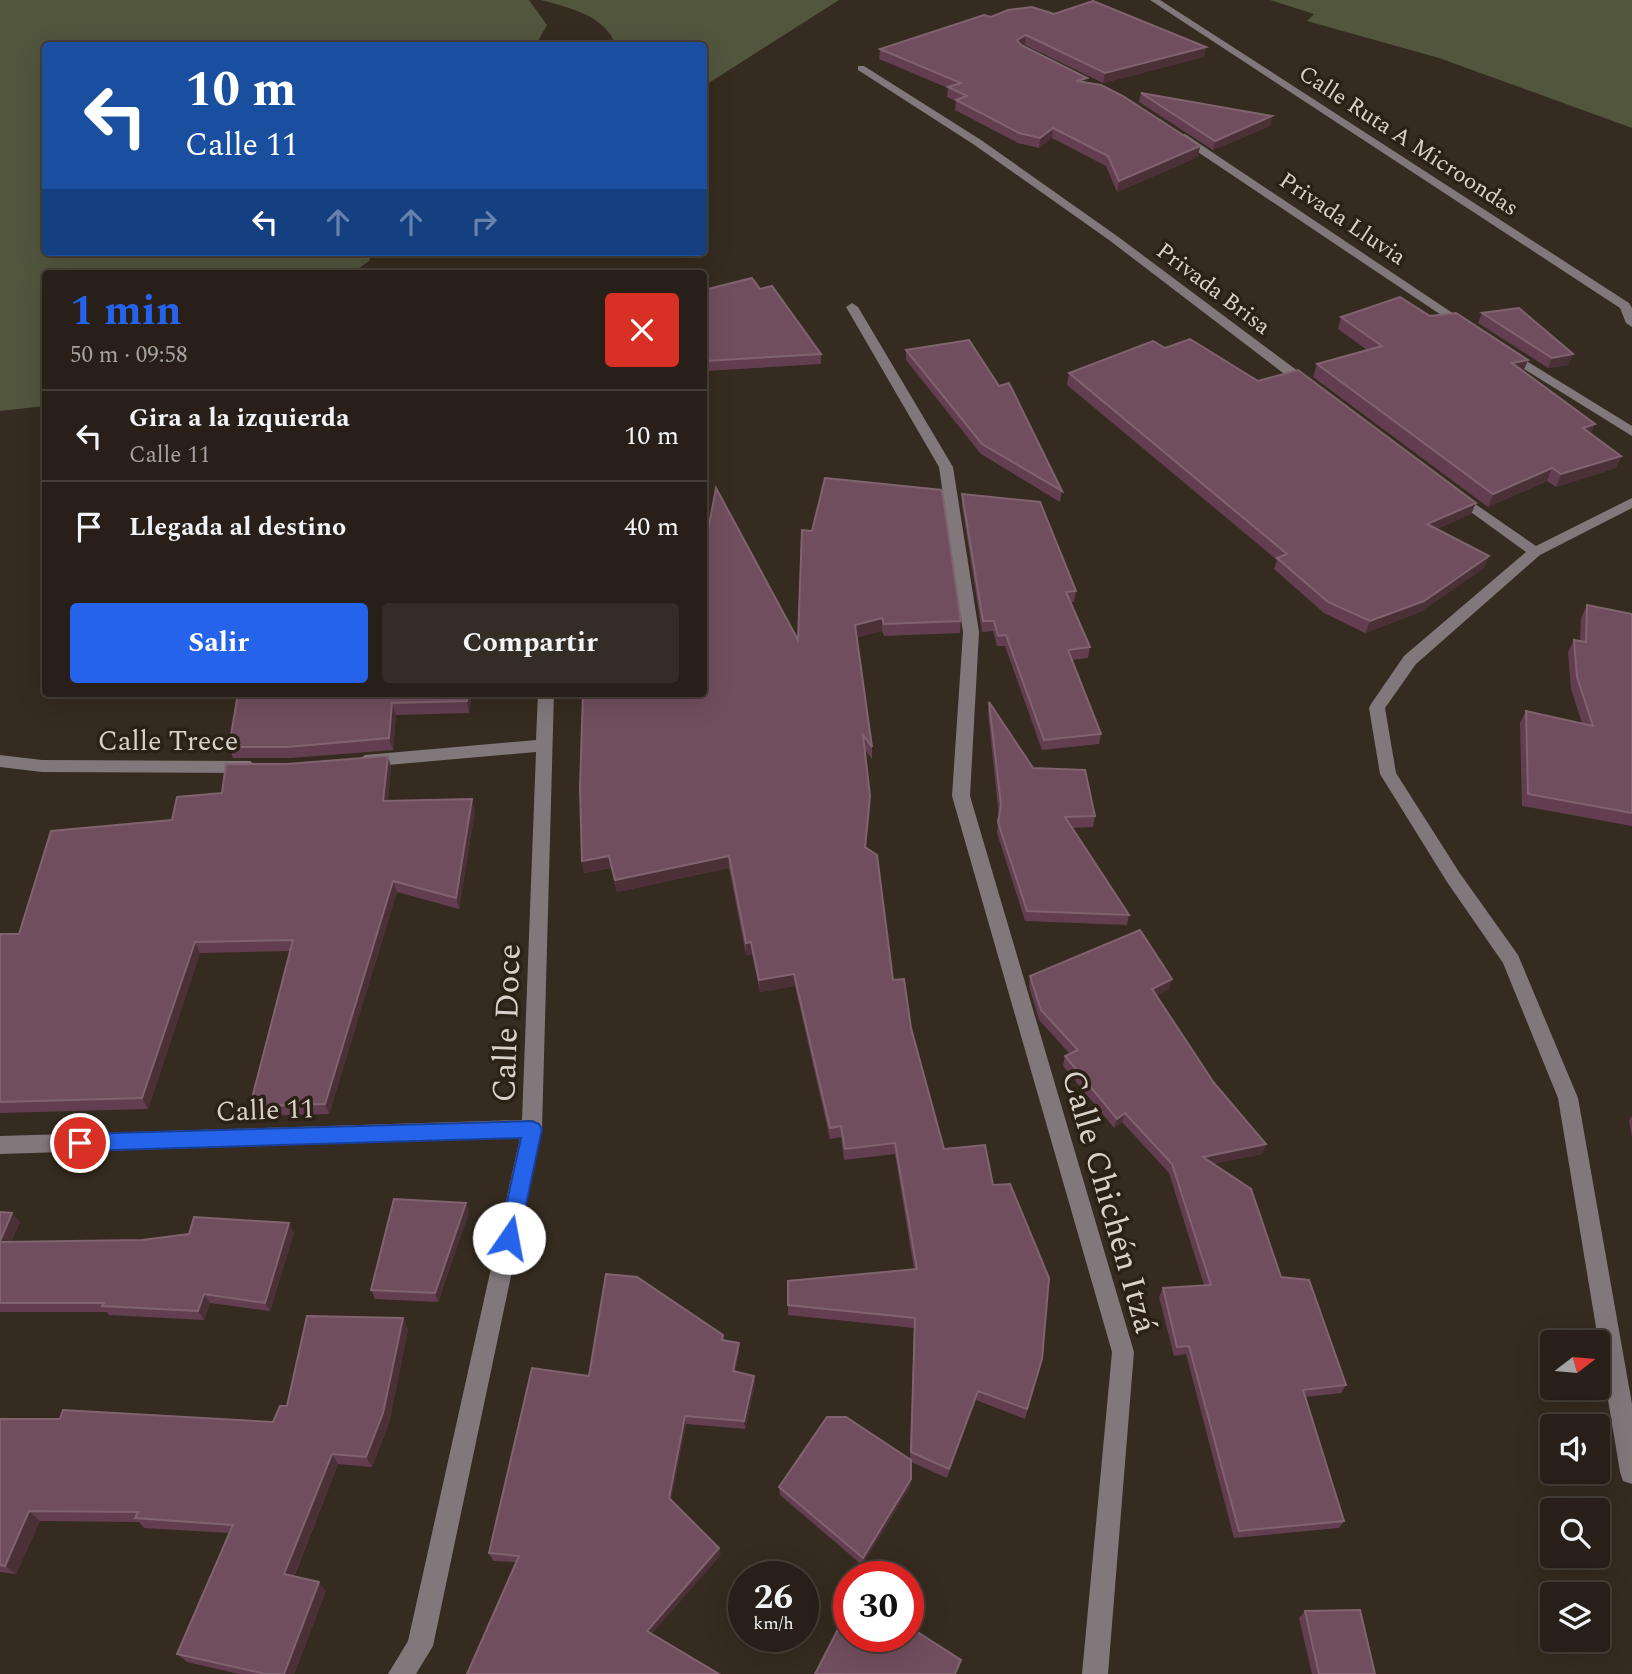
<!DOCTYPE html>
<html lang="es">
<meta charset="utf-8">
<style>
body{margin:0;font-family:Spectral,serif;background:#342d25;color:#f1f3f6;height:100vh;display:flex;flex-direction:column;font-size:26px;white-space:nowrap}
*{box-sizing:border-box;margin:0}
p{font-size:23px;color:#a5a3a2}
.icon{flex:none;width:38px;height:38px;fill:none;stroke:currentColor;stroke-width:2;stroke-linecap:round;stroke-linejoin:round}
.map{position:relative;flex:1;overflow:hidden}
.details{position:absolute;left:42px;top:270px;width:665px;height:427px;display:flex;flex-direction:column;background:#282018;border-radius:7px;box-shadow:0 7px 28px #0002,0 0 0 2px #443e37}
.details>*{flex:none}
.guide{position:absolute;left:42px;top:42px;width:665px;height:214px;border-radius:7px;box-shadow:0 7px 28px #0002,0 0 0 2px #443e37;background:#1a4fa0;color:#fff;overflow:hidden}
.needle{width:46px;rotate:74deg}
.controls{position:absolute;left:1540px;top:1330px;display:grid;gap:14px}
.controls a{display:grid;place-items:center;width:70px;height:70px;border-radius:7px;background:#282018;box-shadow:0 7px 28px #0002,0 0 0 2px #443e37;font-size:35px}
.speed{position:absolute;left:728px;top:1561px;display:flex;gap:14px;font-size:35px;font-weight:700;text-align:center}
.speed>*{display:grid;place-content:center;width:91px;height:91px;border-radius:50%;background:#282018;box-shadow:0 7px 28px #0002,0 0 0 2px #443e37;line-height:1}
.speed small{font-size:18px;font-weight:400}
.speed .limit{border:10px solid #d22;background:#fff;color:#111}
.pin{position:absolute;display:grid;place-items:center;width:60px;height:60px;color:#fff;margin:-30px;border:4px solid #fff;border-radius:50%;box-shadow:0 2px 7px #0007}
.me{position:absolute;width:77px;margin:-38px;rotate:12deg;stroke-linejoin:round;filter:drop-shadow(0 0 5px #0008)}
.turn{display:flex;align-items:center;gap:24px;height:147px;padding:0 28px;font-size:32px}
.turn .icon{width:91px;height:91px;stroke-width:2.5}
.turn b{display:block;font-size:49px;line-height:60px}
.lanes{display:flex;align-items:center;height:66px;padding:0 28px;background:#0003;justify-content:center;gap:35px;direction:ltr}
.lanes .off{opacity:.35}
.round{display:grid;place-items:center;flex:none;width:74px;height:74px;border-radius:7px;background:#342d25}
.overview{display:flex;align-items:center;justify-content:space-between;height:119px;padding:0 28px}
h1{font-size:42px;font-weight:700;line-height:52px;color:#2563eb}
.cta{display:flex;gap:14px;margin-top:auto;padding:14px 28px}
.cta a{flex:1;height:80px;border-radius:7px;background:#2563eb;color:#fff;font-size:28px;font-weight:700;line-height:80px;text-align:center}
.cta a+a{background:#342d25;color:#f1f3f6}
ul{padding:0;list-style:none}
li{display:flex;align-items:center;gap:21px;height:91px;padding:0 28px;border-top:2px solid #443e37}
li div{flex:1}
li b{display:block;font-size:26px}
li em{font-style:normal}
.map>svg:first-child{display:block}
.green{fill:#52563d}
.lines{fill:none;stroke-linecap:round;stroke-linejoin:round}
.minor{fill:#80787b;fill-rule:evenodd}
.wall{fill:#633e51}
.shaded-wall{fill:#4b3038}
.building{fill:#704e5e;stroke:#80636f;stroke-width:2}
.route{fill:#2563eb;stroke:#184099;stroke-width:2}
.labels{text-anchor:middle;stroke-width:7;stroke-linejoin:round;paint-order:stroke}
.far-street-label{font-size:23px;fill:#d9d2cb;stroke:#2b2116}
.street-label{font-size:28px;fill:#d9d2cb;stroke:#2b2116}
.near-street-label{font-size:33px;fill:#d9d2cb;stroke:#2b2116}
</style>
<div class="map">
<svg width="1632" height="1674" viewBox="0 0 1632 1674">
<rect width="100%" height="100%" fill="#352b20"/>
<!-- green -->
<g class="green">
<polygon points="0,0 529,0 547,25 535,46 46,46 46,252 372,252 369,261 352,273 46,273 45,406 0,411"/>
<path d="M541 0H839L704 86V46L616 45C604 15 570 8 541 0Z"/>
<polygon points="1270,0 1632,0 1632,128 1439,58 1307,21 1314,14"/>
</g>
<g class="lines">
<!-- minor -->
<g class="minor">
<polygon points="1150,0 1160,0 1629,303 1632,308 1632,327 1626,323 1620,308"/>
<polygon points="858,66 864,66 981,140 1117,236 1314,383 1314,389 1304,389 1109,240 973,144 858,70"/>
<polygon points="1177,134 1185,134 1472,326 1462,329 1177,138"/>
<polygon points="852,303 858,307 953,467 979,632 970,796 1134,1352 1108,1674 1082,1674 1112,1352 952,796 963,632 939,467 846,307"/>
<polygon points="1507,349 1632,426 1632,436 1503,356 1503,350"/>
<polygon points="1455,490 1536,546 1632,498 1632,508 1540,555 1416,664 1385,708 1396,773 1459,872 1518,955 1578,1098 1632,1404 1632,1484 1623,1481 1620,1472 1558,1098 1503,963 1447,882 1380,774 1369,708 1371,704 1404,656 1526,552 1450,497 1450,491"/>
<polygon points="538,693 554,693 542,1129 433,1646 416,1674 388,1674 408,1641 520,1138 0,1154 0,1136 522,1120 536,752 365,767 357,761 365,755 536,740"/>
<polygon points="0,755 42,760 250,761 258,767 250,773 42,772 0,767"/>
</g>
</g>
<!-- wall -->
<g class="wall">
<polygon points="1054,14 1206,47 1204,57 1103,83 1025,45 1023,46 1200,146 1198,157 1117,192 1106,166 1052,138 1039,148 1018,143 955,110 956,101 947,97 948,88 879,59 880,49"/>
<polygon points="1141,93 1272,116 1270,126 1213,150 1139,102"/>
<polygon points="760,289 821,354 821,364 706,371 704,385 704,290"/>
<polygon points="1482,313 1573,354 1568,365 1548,368 1478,323"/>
<polygon points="1430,316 1528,360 1523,371 1591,434 1621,456 1616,468 1556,487 1547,481 1488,507 1313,377 1317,364 1367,350 1338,329 1341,317"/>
<polygon points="1165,348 1476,503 1471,514 1437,529 1484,568 1420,612 1365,633 1324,613 1274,569 1277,560 1067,385 1069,373"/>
<polygon points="906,350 1062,491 1060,502 981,454 906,360"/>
<polygon points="962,494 1076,591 1074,602 1070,602 1090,647 1088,658 1072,660 1101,734 1099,744 1042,750 1005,646 997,646 993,631 982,632 962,505"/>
<polygon points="802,530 961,621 960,633 884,636 882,631 857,637 872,747 872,759 865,750 870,809 866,848 893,980 911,1028 944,1149 993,1185 1042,1359 1025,1419 976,1400 947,1478 911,1462 910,1487 862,1565 780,1495 779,1487 910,1459 914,1328 788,1315 788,1281 914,1269 895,1154 844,1160 841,1137 830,1139 795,986 760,992 752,954 746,955 729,868 617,892 611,868 584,873 582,861 704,693 798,640"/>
<polygon points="1587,605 1632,614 1632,826 1522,806 1520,723 1526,711 1582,723 1571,689 1568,652 1574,640 1580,641 1581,618"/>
<polygon points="238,693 472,693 469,713 396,715 393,750 291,758 233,758 229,747"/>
<polygon points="989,702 1033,768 1095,816 1093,827 1072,828 1129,915 1127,925 1025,921 997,833 999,816 988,713"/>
<polygon points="391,767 388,801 475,810 459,909 397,892 329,1114 255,1116 250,1106 290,951 200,953 148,1109 0,1113 0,934 19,934 172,820 222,793"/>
<polygon points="1030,976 1172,979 1169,989 1156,996 1214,1083 1266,1144 1262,1154 1213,1164 1346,1385 1341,1393 1306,1397 1344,1521 1339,1528 1234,1538 1186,1354 1174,1356 1159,1297 1163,1288 1204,1285 1169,1173 1122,1122 1114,1128 1063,1066 1065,1056 1070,1054 1039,1020 1029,986"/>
<polygon points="1632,1116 1632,1137 1629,1120"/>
<polygon points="466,1203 469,1212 438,1302 375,1299 371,1290"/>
<polygon points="0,1212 20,1222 11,1242 142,1240 294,1232 270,1311 210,1303 204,1320 109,1315 107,1312 0,1312"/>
<polygon points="403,1318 408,1330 389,1423 372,1467 338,1464 294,1577 326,1591 294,1674 239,1674 187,1662 177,1654 229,1533 144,1528 139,1522 40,1521 16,1574 0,1572 0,1419 273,1422 287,1406"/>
<polygon points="723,1335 724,1341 739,1343 739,1352 735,1372 754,1376 755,1384 745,1429 686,1424 671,1500 721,1555 516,1562 493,1561 489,1553 589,1376"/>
<polygon points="1305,1611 1375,1674 1312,1674 1299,1618"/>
</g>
<!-- shaded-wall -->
<g class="shaded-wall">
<polygon points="1026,35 1025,45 1016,50 1017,40"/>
<polygon points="1206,47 1204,57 1103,83 1105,73"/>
<polygon points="1272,116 1270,126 1213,150 1215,141"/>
<polygon points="1053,128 1052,138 1039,148 1040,138"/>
<polygon points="1200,146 1198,157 1117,192 1119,181"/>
<polygon points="1573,354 1568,365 1548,368 1552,358"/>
<polygon points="1528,360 1523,372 1512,363"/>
<polygon points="705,361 706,371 704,385 704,371"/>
<polygon points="1595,424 1589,437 1583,428"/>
<polygon points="1621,456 1616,468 1556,487 1561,474"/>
<polygon points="1552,468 1547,481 1488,507 1493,494"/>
<polygon points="1476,503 1471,514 1423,535 1427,524"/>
<polygon points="1489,556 1484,568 1420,612 1365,633 1370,621"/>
<polygon points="882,618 882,631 855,637 855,625"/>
<polygon points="468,693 472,693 469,713 467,701"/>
<polygon points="392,703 396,715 393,750 389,738"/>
<polygon points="388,756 391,767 387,813 383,801"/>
<polygon points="472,799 475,810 459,909 456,898"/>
<polygon points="609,856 611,868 584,873 582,861"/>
<polygon points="729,856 729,868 617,892 615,880"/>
<polygon points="393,881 397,892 329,1114 325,1104"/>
<polygon points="195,942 200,953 148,1109 142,1098"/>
<polygon points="751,942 752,954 746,955 746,943"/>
<polygon points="794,974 795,986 760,992 759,980"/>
<polygon points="1172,979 1169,989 1149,1000 1152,989"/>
<polygon points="1125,1113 1122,1122 1114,1128 1117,1119"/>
<polygon points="1266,1144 1262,1154 1199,1167 1203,1157"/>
<polygon points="466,1203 469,1212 438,1302 435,1293"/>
<polygon points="12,1213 20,1222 7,1251 0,1241"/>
<polygon points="289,1223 294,1232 270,1311 265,1303"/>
<polygon points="204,1294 210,1303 204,1320 198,1311"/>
<polygon points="403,1318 408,1330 389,1423 372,1467 366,1457"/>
<polygon points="739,1343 739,1352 734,1380 733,1371"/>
<polygon points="754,1376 755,1384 745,1429 744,1421"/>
<polygon points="978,1391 976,1400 947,1478 949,1469"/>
<polygon points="685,1416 686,1424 670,1505 669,1498"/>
<polygon points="332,1454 338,1464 291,1583 284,1574"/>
<polygon points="911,1479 910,1487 862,1565 863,1558"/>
<polygon points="29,1511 40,1521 16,1574 5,1566"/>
<polygon points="719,1548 721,1555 649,1637 647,1631"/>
<polygon points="319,1582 326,1591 294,1674 284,1674"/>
</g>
<!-- building -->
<g class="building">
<polygon points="1093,1 1206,47 1105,73 1026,35 1017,40 1021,45 1087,78 1076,81 1101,85 1123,96 1200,146 1119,181 1108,156 1053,128 1040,138 1019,133 956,100 967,96 948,87 961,83 880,49 984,15 991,17 1008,10 1032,7 1054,14"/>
<polygon points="1141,93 1272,116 1215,141"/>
<polygon points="752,278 760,289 772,286 821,354 705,361 704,371 704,290"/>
<polygon points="1400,297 1430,316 1456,313 1528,360 1512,363 1595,424 1583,428 1621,456 1561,474 1552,468 1493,494 1317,364 1382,346 1341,317"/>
<polygon points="1519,308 1573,354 1552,358 1482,313"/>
<polygon points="1190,339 1258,381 1298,370 1476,503 1427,524 1489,556 1424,601 1370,621 1328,602 1277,558 1287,554 1069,373 1153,341 1165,348"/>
<polygon points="969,340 999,386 1009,383 1062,491 982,444 906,350"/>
<polygon points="825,478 942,490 961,621 884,624 882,618 855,625 872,747 863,735 870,796 865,847 877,855 893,980 904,979 911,1028 944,1149 985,1145 993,1185 1010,1184 1049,1278 1042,1359 1027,1409 978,1391 949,1469 911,1452 915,1318 788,1305 788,1281 917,1269 895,1143 845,1149 841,1126 830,1128 794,974 759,980 751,942 746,943 729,856 615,880 609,856 582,861 580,788 583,693 704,693 704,552 716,488 798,640 802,530 812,531"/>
<polygon points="962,494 1040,502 1076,591 1066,592 1090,647 1068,650 1101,734 1044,740 1006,635 998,636 994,621 983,621"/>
<polygon points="1587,605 1632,614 1632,813 1528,794 1526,711 1593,726 1577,677 1574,640 1586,642"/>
<polygon points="238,693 468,693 467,701 392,703 389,738 287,747 229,747"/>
<polygon points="989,702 1033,768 1085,770 1095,816 1065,817 1129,915 1027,911 998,822 1001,805"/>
<polygon points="388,756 383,801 472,799 456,898 393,881 325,1104 250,1106 293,940 195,942 142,1098 0,1102 0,934 19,934 51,831 172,820 177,797 222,793 226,764 287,764"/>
<polygon points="1140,930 1172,979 1152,989 1214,1083 1266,1144 1203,1157 1251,1189 1281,1277 1309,1280 1346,1385 1303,1390 1344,1521 1239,1531 1189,1346 1177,1347 1163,1288 1211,1285 1172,1164 1125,1113 1117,1119 1065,1056 1078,1050 1041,1010 1030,976"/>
<polygon points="394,1199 466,1203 435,1293 371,1290"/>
<polygon points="0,1212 12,1213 0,1241"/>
<polygon points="194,1217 289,1223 265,1303 204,1294 198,1311 102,1306 104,1303 0,1303 0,1242 142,1240 189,1234"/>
<polygon points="606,1274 637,1277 723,1335 722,1340 739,1343 733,1371 754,1376 744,1421 685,1416 669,1498 719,1548 647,1631 719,1674 467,1674 519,1556 489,1553 532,1368 589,1376"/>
<polygon points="307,1316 403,1318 383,1413 366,1457 332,1454 284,1574 319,1582 284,1674 266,1674 177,1654 233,1525 135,1518 138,1512 29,1511 5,1566 0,1565 0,1419 60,1419 63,1410 273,1422 280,1406 287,1406"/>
<polygon points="827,1417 846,1417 911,1460 911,1479 863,1558 779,1487"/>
<polygon points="849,1608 849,1636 908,1636 908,1626 961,1660 955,1674 815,1674"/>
<polygon points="1360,1610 1375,1674 1319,1674 1305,1611"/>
</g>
<!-- route -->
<polygon class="route" points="532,1121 539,1124 542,1129 519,1238 516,1245 509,1247 502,1245 499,1238 521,1138 80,1151 73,1148 70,1143 73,1137 80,1134"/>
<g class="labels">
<!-- far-street labels -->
<g class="far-street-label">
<text transform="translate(1409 140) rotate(33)" y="8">Calle Ruta A Microondas</text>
<text transform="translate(1343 218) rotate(34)" y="8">Privada Lluvia</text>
<text transform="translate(1214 288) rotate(37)" y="8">Privada Brisa</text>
</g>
<!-- street labels -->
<g class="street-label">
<text x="168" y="750">Calle Trece</text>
<text transform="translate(265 1109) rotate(-2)" y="10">Calle 11</text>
</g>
<!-- near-street labels -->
<g class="near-street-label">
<text transform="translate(505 1023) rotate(-88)" y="12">Calle Doce</text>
<text transform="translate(1111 1201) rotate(74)" y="12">Calle Chichén Itzá</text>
</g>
</g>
</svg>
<div class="controls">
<a><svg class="needle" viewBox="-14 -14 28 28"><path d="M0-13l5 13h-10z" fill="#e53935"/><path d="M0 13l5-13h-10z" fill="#a5a3a2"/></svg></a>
<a><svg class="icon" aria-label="sound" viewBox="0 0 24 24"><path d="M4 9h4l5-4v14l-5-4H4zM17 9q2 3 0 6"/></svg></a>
<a><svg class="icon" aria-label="search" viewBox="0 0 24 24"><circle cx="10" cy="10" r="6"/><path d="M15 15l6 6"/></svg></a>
<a><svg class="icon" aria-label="layers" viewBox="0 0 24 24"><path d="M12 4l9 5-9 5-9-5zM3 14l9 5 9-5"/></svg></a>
</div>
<div class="speed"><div>26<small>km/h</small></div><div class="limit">30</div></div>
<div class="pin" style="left:80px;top:1143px;background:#d93025"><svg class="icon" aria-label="arrive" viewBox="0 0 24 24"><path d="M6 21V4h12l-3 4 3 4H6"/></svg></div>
<svg class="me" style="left:509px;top:1238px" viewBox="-20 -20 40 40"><circle r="19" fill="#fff"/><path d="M0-13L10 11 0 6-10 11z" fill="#2563eb"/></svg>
<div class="guide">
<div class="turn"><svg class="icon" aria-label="left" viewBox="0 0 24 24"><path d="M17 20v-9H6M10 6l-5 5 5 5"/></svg><div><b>10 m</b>Calle 11</div></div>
<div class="lanes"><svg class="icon" aria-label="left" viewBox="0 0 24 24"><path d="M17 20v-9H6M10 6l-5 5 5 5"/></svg><svg class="icon off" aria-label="ahead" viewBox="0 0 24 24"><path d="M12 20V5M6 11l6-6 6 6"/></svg><svg class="icon off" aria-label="ahead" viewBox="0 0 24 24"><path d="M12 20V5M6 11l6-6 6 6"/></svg><svg class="icon off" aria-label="right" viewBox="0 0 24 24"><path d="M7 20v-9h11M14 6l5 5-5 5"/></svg></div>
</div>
<section class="details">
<div class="overview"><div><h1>1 min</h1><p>50 m · 09:58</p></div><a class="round" style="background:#d93025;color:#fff"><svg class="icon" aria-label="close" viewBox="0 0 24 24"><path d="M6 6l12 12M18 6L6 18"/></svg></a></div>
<ul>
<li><svg class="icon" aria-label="left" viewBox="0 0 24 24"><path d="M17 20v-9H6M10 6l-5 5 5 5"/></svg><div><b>Gira a la izquierda</b><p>Calle 11</p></div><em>10 m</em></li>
<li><svg class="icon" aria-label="arrive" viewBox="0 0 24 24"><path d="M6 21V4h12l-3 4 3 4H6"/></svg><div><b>Llegada al destino</b></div><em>40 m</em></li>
</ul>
<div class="cta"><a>Salir</a><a>Compartir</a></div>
</section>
</div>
